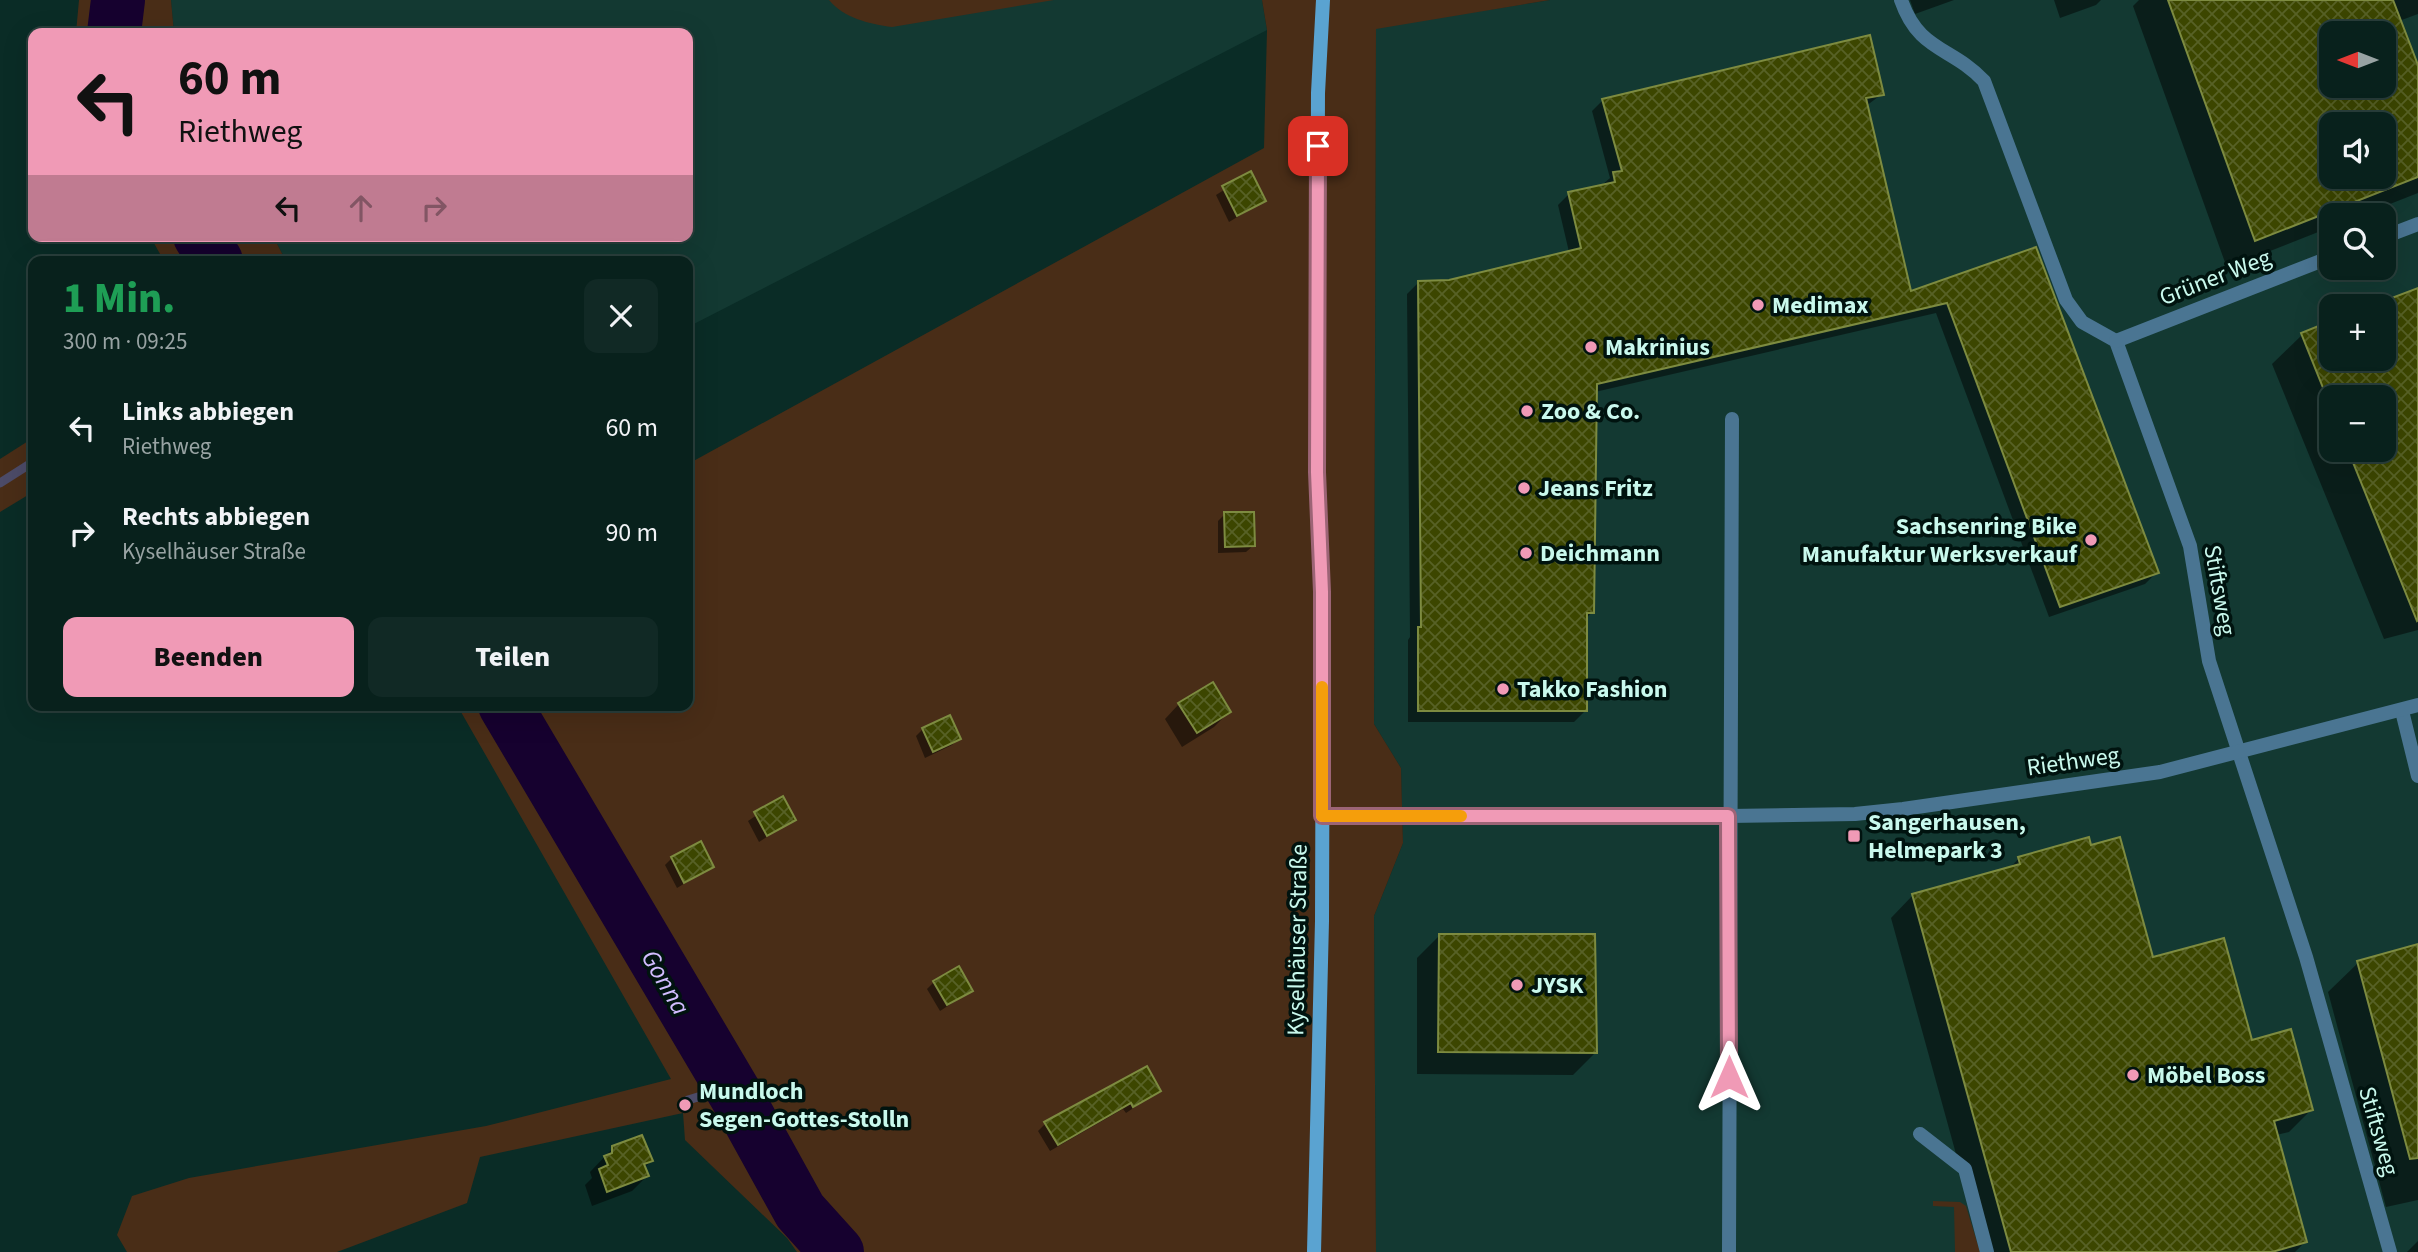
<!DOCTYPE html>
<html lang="de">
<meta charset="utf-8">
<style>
body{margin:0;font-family:"Source Sans 3",sans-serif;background:#112925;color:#f1f3f6;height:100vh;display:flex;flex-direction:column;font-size:26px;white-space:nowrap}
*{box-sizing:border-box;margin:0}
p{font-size:23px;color:#98a3a3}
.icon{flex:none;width:38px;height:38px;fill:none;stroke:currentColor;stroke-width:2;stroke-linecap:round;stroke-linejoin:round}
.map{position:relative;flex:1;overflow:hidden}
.panel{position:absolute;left:28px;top:256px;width:665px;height:455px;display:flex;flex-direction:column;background:#08211c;border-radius:14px;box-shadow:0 7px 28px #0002,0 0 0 2px #293e3b}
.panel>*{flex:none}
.hud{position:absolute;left:28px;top:28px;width:665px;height:214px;border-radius:14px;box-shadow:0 7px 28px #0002,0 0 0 2px #293e3b;background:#f09ab6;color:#111;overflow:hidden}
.needle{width:46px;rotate:270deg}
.tools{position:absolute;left:2319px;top:21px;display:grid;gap:14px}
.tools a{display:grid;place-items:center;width:77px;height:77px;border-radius:14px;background:#08211c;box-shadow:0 7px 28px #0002,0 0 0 2px #293e3b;font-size:35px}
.pin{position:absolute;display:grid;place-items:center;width:60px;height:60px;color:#fff;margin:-30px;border-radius:14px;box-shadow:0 4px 10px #0006}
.me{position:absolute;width:77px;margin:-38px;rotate:0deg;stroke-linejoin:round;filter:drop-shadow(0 0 5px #0008)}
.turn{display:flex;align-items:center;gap:24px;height:147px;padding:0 35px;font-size:32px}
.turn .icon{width:91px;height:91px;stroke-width:2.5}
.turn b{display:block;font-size:49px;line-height:60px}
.lanes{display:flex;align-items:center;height:66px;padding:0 35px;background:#0003;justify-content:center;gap:35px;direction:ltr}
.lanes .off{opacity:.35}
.round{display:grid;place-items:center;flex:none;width:74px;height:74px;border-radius:14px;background:#112925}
.summary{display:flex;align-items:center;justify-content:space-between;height:119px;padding:0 35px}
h1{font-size:42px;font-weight:800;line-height:52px;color:#1e9e55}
.button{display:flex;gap:14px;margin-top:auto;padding:14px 35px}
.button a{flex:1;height:80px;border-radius:14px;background:#f09ab6;color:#111;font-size:28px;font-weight:800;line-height:80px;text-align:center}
.button a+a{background:#112925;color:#f1f3f6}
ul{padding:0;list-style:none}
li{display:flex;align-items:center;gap:21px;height:105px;padding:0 35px}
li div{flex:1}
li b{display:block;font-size:26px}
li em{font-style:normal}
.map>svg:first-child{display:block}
.built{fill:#133932;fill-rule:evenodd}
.green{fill:#492d17}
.shadow{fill:#0007;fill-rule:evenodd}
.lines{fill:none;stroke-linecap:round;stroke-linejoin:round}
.stream{stroke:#4c4b68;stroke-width:9}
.river{stroke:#16012f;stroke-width:54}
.building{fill:url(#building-cross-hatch);stroke:#7d8b40;stroke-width:2;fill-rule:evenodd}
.street{stroke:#4a7592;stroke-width:14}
.secondary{stroke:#5aa3d1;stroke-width:14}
.route-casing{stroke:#9c6476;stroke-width:18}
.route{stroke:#f09ab6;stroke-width:12}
.slow{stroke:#f59e0b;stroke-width:12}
.poi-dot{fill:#f09ab6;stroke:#00130f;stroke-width:2.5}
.labels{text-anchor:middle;stroke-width:7;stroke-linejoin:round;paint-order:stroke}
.street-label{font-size:24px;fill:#c9f9ed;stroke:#00130f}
.poi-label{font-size:24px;font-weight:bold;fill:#c9f9ed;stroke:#00130f;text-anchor:start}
.water-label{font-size:26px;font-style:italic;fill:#d1bcff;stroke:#00130f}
</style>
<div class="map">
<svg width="2418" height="1252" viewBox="0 0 2418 1252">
<defs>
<pattern id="building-cross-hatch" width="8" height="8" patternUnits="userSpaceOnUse" patternTransform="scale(1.75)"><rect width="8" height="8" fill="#3c4600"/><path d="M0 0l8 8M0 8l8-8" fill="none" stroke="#576126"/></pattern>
</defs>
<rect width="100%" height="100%" fill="#0a2c26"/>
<!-- built -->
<g class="built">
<polygon points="171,0 1262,0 1267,30 688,327 688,261 286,261 273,236 688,236 688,33 174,33"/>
<path d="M1550 0H2418V1252H1376L1374 916 1403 843 1401 768 1374 724 1376 28ZM2331 33H2384V86H2331ZM2331 124H2384V177H2331ZM2331 215H2384V268H2331ZM2331 306H2384V359H2331ZM2331 397H2384V450H2331Z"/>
</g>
<!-- green -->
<g class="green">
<polygon points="79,0 171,0 174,33 76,33"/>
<path d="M829 0H1054L892 27C869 24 844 18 829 0Z"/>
<polygon points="1262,0 1550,0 1376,29 1374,724 1401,768 1403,843 1374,916 1376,1252 797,1252 787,1238 685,1140 683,1113 480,1157 467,1203 337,1252 127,1252 117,1235 132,1196 189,1178 486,1126 671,1079 457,705 688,705 688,464 1264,148 1267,30"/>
<polygon points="150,236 273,236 286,261 164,261"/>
<polygon points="33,438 33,492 0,512 0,459"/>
<polygon points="1933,1201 1960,1202 1966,1206 1980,1252 1955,1252 1954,1207 1933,1206"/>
</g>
<!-- shadow -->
<g class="shadow">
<polygon points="1910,0 1954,0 1915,14"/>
<polygon points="2054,0 2101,0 2096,5 2060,18"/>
<path d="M2139 0H2418V14L2399 21 2418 70V193L2362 215H2331V227L2227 268 2133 6ZM2331 33H2384V86H2331ZM2331 124H2384V177H2331Z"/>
<polygon points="1882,94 1866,106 1909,293 2035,249 2156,573 2145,584 2049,617 1936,313 1595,392 1592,612 1586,619 1586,710 1574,722 1408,722 1408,640 1410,637 1407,294 1418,283 1449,282 1569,252 1558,205 1569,194 1602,185 1610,178 1592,111 1603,100"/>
<polygon points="1251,173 1264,201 1229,222 1216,195"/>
<path d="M2418 289V630L2384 639 2272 364 2302 335 2331 323V359H2384V306H2375ZM2331 397H2384V450H2331Z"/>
<polygon points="1225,514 1254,545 1246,552 1218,553 1218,521"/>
<polygon points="1179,704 1229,712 1214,727 1182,747 1165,719"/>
<polygon points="923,729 959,738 952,745 925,758 916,736"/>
<polygon points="782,798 794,820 759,842 748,821"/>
<polygon points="672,858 712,867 677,888 665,865"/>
<polygon points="2019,858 2152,959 2251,1042 2311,1110 2289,1132 2276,1135 2305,1242 2295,1252 1983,1252 1891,918 1913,895 2009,869"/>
<polygon points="1440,935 1595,1053 1573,1075 1417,1074 1417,958"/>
<polygon points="2418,946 2418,1200 2386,1207 2328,992 2358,963"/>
<polygon points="934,982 971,991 940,1011 927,989"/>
<polygon points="1159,1091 1126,1113 1123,1109 1050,1151 1038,1131 1045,1124"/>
<polygon points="613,1148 651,1161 644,1168 647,1176 632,1191 592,1206 585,1185 592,1178 590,1172"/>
<polygon points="2418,1241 2418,1252 2407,1252"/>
</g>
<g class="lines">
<!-- stream -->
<g class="stream">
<polyline points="0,483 33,462"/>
<polyline points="688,1100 731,1087"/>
</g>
<!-- river -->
<g class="river">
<polyline points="114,33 118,0"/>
<polyline points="200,236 216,261"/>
<polyline points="505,705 737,1097 800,1211 837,1252"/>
</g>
</g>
<!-- building -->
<g class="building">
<path d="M2168 0H2393L2418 65V177L2255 241ZM2331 33H2384V86H2331ZM2331 124H2384V177H2331Z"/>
<polygon points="1870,35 1884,95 1866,98 1911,291 2036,247 2159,573 2060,607 1947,303 1597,384 1594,613 1587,613 1587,711 1418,711 1418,627 1421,627 1418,281 1449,280 1581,248 1568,192 1615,182 1613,172 1622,171 1602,99"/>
<polygon points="1251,171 1266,201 1237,216 1222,186"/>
<polygon points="2418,288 2418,620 2417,621 2348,450 2384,450 2384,397 2331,397 2330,405 2301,333 2331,321 2331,359 2384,359 2384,301"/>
<polygon points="1224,512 1254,512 1255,546 1225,547"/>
<polygon points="1213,682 1231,712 1197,733 1178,703"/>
<polygon points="950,715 961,739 933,752 922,728"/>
<polygon points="783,796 796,820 767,836 754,812"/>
<polygon points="2089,837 2091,845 2120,837 2153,957 2224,938 2252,1040 2291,1029 2313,1110 2274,1121 2307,1242 2272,1252 2011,1252 1912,894 2020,864 2018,857"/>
<polygon points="701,841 714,867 684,883 671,857"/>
<polygon points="1439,934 1595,934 1597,1053 1438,1052"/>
<polygon points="2418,944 2418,1158 2410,1159 2357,961"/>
<polygon points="959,966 973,991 947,1005 933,981"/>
<polygon points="1147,1066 1161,1091 1133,1107 1131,1103 1058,1145 1044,1122"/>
<polygon points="642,1135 653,1161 644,1164 649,1176 607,1192 599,1169 608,1165 604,1156 612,1153 612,1146"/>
</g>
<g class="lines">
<!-- street -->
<g class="street">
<path d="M1901 0C1919 52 1951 46 1984 81L2066 300 2082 322 2116 341 2190 546 2209 661 2306 957 2390 1252"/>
<polyline points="2384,237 2418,224"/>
<polyline points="2116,341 2331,257"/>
<polyline points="2402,711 2418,776"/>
<polyline points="1322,815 1728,816 1855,814 1903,809 2160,772 2418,705"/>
<polyline points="1920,1134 1965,1169 1987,1252"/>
<polyline points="1729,1252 1732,419"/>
</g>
<!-- secondary -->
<polyline class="secondary" points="1314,1252 1322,921 1323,613 1317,472 1317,359 1318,93 1323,0"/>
</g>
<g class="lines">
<!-- route casing -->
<g class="route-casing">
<polyline id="route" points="1318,146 1317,472 1322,592 1322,816 1728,816 1729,1077"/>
</g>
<!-- route -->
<use href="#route" class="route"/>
<!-- slow -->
<polyline class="slow" points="1322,687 1322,816 1461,816"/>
</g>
<!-- markers -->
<g class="poi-dot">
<circle cx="1758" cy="305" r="7"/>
<circle cx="1591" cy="347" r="7"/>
<circle cx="1527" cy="411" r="7"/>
<circle cx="1524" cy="488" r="7"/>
<circle cx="2091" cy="540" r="7"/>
<circle cx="1526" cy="553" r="7"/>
<circle cx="1503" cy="689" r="7"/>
<rect x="1847" y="829" width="14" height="14" rx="3.5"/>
<circle cx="1517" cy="985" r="7"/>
<circle cx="2133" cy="1075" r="7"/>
<circle cx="685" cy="1105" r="7"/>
</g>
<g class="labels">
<!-- street labels -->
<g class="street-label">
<text transform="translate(2215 277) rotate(-21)" y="8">Grüner Weg</text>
<text transform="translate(2220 590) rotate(80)" y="8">Stiftsweg</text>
<text transform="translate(2073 761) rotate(-8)" y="8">Riethweg</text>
<text transform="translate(1297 940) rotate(-89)" y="8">Kyselhäuser Straße</text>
<text transform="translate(2379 1131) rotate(74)" y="8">Stiftsweg</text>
</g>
<!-- poi labels -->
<g class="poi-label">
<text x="1772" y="313">Medimax</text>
<text x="1605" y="355">Makrinius</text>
<text x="1541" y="419">Zoo &amp; Co.</text>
<text x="1538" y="496">Jeans Fritz</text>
<text x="2077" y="534" text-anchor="end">Sachsenring Bike<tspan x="2077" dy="28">Manufaktur Werksverkauf</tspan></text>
<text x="1540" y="561">Deichmann</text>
<text x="1517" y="697">Takko Fashion</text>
<text x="1868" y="830">Sangerhausen,<tspan x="1868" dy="28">Helmepark 3</tspan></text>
<text x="1531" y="993">JYSK</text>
<text x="2147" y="1083">Möbel Boss</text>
<text x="699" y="1099">Mundloch<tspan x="699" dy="28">Segen-Gottes-Stolln</tspan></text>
</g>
<!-- water labels -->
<g class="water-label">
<text transform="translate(666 982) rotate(60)" y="9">Gonna</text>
</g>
</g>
</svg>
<div class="tools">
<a><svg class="needle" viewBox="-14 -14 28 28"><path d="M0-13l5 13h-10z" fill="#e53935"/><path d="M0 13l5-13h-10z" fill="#98a3a3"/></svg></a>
<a><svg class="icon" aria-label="sound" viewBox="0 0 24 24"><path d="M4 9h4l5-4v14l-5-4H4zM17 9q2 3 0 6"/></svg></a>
<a><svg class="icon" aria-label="search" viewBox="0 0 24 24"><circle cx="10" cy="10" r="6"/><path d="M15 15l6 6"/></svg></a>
<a>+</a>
<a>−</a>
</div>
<div class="pin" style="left:1318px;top:146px;background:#d93025"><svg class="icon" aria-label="arrive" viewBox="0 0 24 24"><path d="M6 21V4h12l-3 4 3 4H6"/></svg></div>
<svg class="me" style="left:1729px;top:1077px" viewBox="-20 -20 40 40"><path d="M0-17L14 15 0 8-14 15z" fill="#f09ab6" stroke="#fff" stroke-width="4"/></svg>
<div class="hud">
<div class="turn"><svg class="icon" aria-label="left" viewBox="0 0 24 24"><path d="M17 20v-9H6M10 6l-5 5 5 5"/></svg><div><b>60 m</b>Riethweg</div></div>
<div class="lanes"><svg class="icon" aria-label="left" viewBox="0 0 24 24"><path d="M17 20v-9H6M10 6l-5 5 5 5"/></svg><svg class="icon off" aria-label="ahead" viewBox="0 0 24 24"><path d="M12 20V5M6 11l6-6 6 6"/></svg><svg class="icon off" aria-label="right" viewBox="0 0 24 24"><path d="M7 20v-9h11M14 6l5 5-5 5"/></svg></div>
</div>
<section class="panel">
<div class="summary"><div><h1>1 Min.</h1><p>300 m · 09:25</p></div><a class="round"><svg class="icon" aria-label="close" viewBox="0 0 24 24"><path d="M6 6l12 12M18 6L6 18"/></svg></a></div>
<ul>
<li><svg class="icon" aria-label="left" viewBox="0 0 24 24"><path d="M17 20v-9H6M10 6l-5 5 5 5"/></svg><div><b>Links abbiegen</b><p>Riethweg</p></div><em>60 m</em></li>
<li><svg class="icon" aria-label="right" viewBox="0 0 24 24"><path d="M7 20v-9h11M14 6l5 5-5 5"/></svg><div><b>Rechts abbiegen</b><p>Kyselhäuser Straße</p></div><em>90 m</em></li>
</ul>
<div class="button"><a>Beenden</a><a>Teilen</a></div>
</section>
</div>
